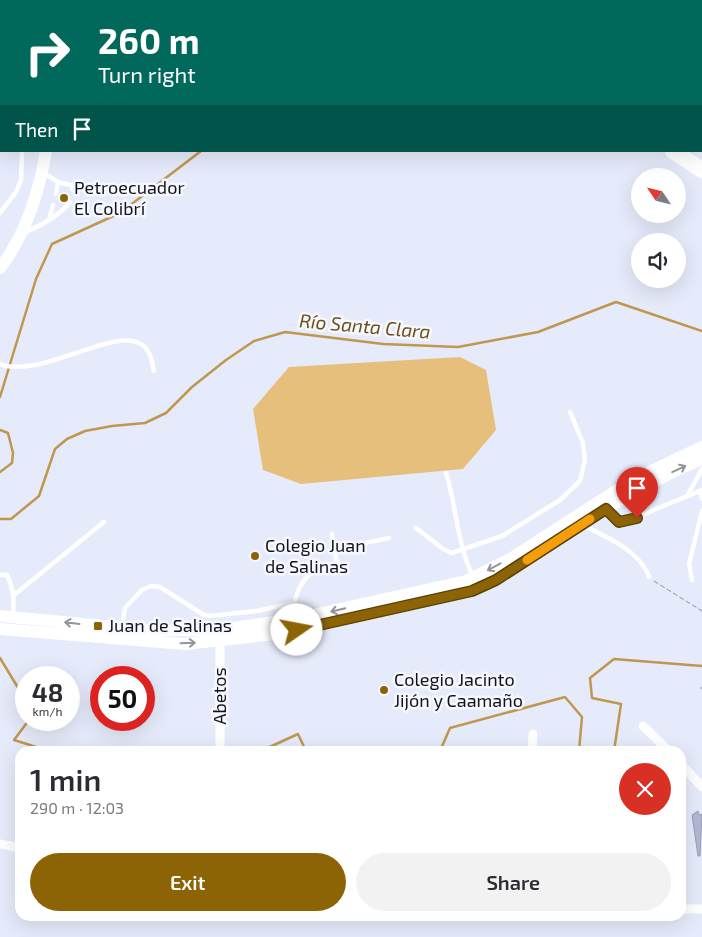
<!DOCTYPE html>
<meta charset="utf-8">
<style>
body{margin:0;font-family:"Exo 2",sans-serif;background:#f2f2f3;color:#2b2b33;height:100vh;display:flex;flex-direction:column;font-size:19px;white-space:nowrap}
*{box-sizing:border-box;margin:0}
p{font-size:16px;color:#7c7c81}
.icon{flex:none;width:28px;height:28px;fill:none;stroke:currentColor;stroke-width:2;stroke-linecap:round;stroke-linejoin:round}
.map{position:relative;flex:1;overflow:hidden}
.drawer{position:absolute;left:15px;top:746px;width:671px;height:175px;display:flex;flex-direction:column;background:#fff;border-radius:15px;box-shadow:0 5px 20px #0002}
.drawer>*{flex:none}
.banner{position:absolute;left:0px;top:0px;width:702px;height:152px;box-shadow:0 5px 20px #0002;background:#00695c;color:#fff;overflow:hidden}
.needle{width:32px;rotate:305deg}
.controls{position:absolute;left:631px;top:168px;display:grid;gap:10px}
.controls a{display:grid;place-items:center;width:55px;height:55px;border-radius:50%;background:#fff;box-shadow:0 5px 20px #0002;font-size:25px}
.speed{position:absolute;left:15px;top:666px;display:flex;gap:10px;font-size:25px;font-weight:700;text-align:center}
.speed>*{display:grid;place-content:center;width:65px;height:65px;border-radius:50%;background:#fff;box-shadow:0 5px 20px #0002;line-height:1}
.speed small{font-size:12px;font-weight:400}
.speed .limit{border:8px solid #d22;background:#fff;color:#111}
.pin{position:absolute;display:grid;place-items:center;width:42px;height:42px;color:#fff;margin:-51px -21px;border-radius:50% 50% 50% 0;rotate:-45deg;box-shadow:0 0 5px #0007}
.pin .icon{rotate:45deg}
.me{position:absolute;width:55px;margin:-28px;rotate:78deg;stroke-linejoin:round;filter:drop-shadow(0 0 4px #0008)}
.turn{display:flex;align-items:center;gap:18px;height:105px;padding:0 15px;font-size:22px}
.turn .icon{width:65px;height:65px;stroke-width:2.5}
.turn b{display:block;font-size:35px;line-height:42px}
.then{display:flex;align-items:center;height:48px;padding:0 15px;background:#0003;gap:10px;font-size:19px}
.round{display:grid;place-items:center;flex:none;width:52px;height:52px;border-radius:26px;background:#f2f2f3}
.summary{display:flex;align-items:center;justify-content:space-between;height:85px;padding:0 15px}
h1{font-size:30px;font-weight:600;line-height:38px}
.primary-button{display:flex;gap:10px;margin-top:auto;padding:10px 15px}
.primary-button a{flex:1;height:58px;border-radius:30px;background:#8c6405;color:#fff;font-size:20px;font-weight:600;line-height:58px;text-align:center}
.primary-button a+a{background:#f2f2f3;color:#2b2b33}
.map>svg:first-child{display:block}
.green{fill:#e6bf7d}
.lines{fill:none;stroke-linecap:round;stroke-linejoin:round}
.stream{stroke:#bf974f;stroke-width:2.5}
.building{fill:#b2b8d2;stroke:#999fb8}
.path{stroke:#8c8f9c;stroke-width:1;stroke-dasharray:5 2.5;stroke-linecap:butt}
.lane{stroke:#fff;stroke-width:4.5}
.street{stroke:#fff;stroke-width:9}
.secondary{stroke:#fff;stroke-width:12}
.highway{stroke:#fff;stroke-width:16}
.oneway{stroke:#949599}
.route-casing{stroke:#5b4103;stroke-width:12}
.route{stroke:#8c6405;stroke-width:9}
.slow{stroke:#f59e0b;stroke-width:9}
.poi-dot{fill:#8c6405;stroke:#f7f8fe;stroke-width:2}
.labels{text-anchor:middle;stroke-width:5;stroke-linejoin:round;paint-order:stroke}
.poi-label{font-size:18px;fill:#12141d;stroke:#f7f8fe;text-anchor:start}
.street-label{font-size:18px;fill:#12141d;stroke:#f7f8fe}
.water-label{font-size:19px;font-style:italic;fill:#6b4f18;stroke:#f7f8fe}
</style>
<div class="map">
<svg width="702" height="937" viewBox="0 0 702 937">
<rect width="100%" height="100%" fill="#e6ebfb"/>
<!-- green -->
<polygon class="green" points="460,357 486,370 496,430 463,469 301,484 263,470 253,409 289,367"/>
<g class="lines">
<!-- stream -->
<g class="stream">
<polyline points="309,1 309,0"/>
<polyline points="0,397 36,279 52,244 120,213 201,151"/>
<polyline points="0,430 8,433 13,453 12,463 0,472"/>
<polyline points="0,519 11,519 39,496 55,449 67,439 85,431 112,426 145,423 166,413 192,387 226,360 254,341 285,332 383,344 458,347 538,332 616,302 702,331"/>
<polyline points="0,658 26,701"/>
<polyline points="29,720 14,740 49,751"/>
<polyline points="117,751 133,748 137,751"/>
<polyline points="261,751 298,734 306,751"/>
<polyline points="440,751 450,728 565,697 582,717 579,751"/>
<polyline points="614,751 621,704 592,698 590,678 614,659 702,666"/>
</g>
</g>
<!-- building -->
<polygon class="building" points="698,811 699,815 702,814 700,856 698,856 692,815"/>
<g class="lines">
<!-- path -->
<g class="path">
<polyline points="654,581 702,611"/>
<polyline points="700,688 702,688"/>
</g>
<!-- lane -->
<g class="lane">
<polyline points="265,0 266,1"/>
<polyline points="344,1 345,0"/>
<polyline points="418,1 419,0"/>
<polyline points="44,173 58,182 71,185 73,190"/>
<polyline points="56,194 58,182"/>
<polyline points="0,213 16,192 21,180 22,151"/>
<polyline points="49,220 53,205"/>
<path d="M26 232C42 225 59 216 70 202"/>
<path d="M0 364C41 380 118 323 144 346 151 353 152 362 154 371"/>
<path d="M446 473C456 504 458 549 473 576"/>
<polyline points="700,491 702,499"/>
<polyline points="687,496 702,469"/>
<polyline points="607,511 619,521 625,522 702,490"/>
<path d="M582 525C606 536 640 551 649 577"/>
<polyline points="416,528 443,549 452,553 502,536 560,500 580,481 585,460 583,443 570,412"/>
<polyline points="335,549 389,538"/>
<path d="M0 575H7C14 589 14 600 13 616"/>
<polyline points="692,580 689,564 702,511"/>
<polyline points="14,595 104,522"/>
<path d="M294 618C292 602 299 580 314 572 321 568 330 568 337 564L332 534"/>
<polyline points="122,626 125,608 142,590 151,586 160,587 204,615 210,616 257,611 294,603"/>
</g>
<!-- street -->
<g class="street">
<polyline points="97,0 97,1"/>
<polyline points="142,0 143,1"/>
<polyline points="7,1 7,0"/>
<polyline points="701,109 702,108"/>
<polyline points="220,641 220,751"/>
<polyline points="643,726 669,751"/>
<polyline points="532,751 533,734"/>
<polyline points="681,764 702,787"/>
<polyline points="0,844 20,848"/>
<polyline points="681,909 702,909"/>
</g>
<!-- secondary -->
<g class="secondary">
<polyline points="25,1 27,0"/>
<polyline points="51,1 51,0"/>
<polyline points="0,15 1,14"/>
<path d="M0 268C26 234 39 193 46 151"/>
<polyline points="0,616 146,630 219,630 295,619 466,581 512,558 631,481 702,447"/>
<path d="M0 629 185 644 284 633 472 591C506 576 536 554 567 533 610 505 655 478 702 459"/>
</g>
<!-- highway -->
<g class="highway">
<polyline points="440,0 442,1"/>
<polyline points="673,151 702,170"/>
</g>
</g>
<!-- one-way arrows -->
<defs><path id="oneway-shaft" d="M-6 0H5M1.5-3L5.5 0L1.5 3" fill="none" stroke-width="1.6" stroke-linecap="round" stroke-linejoin="round" transform="scale(1.25)"/></defs>
<g class="oneway">
<use href="#oneway-shaft" transform="translate(679 469) rotate(-25)"/>
<use href="#oneway-shaft" transform="translate(494 567) rotate(152)"/>
<use href="#oneway-shaft" transform="translate(338 610) rotate(167)"/>
<use href="#oneway-shaft" transform="translate(72 623) rotate(-173)"/>
<use href="#oneway-shaft" transform="translate(188 643) rotate(-2)"/>
</g>
<g class="lines">
<!-- route casing -->
<g class="route-casing">
<polyline id="route" points="297,630 472,591 496,580 606,509 619,522 637,518"/>
</g>
<!-- route -->
<use href="#route" class="route"/>
<!-- slow -->
<polyline class="slow" points="527,560 590,519"/>
</g>
<!-- markers -->
<g class="poi-dot">
<circle cx="64" cy="198" r="5"/>
<circle cx="255" cy="556" r="5"/>
<rect x="93" y="621" width="10" height="10" rx="2.5"/>
<circle cx="384" cy="690" r="5"/>
</g>
<g class="labels">
<!-- poi labels -->
<g class="poi-label">
<text x="74" y="194">Petroecuador<tspan x="74" dy="21">El Colibrí</tspan></text>
<text x="265" y="552">Colegio Juan<tspan x="265" dy="21">de Salinas</tspan></text>
<text x="108" y="632">Juan de Salinas</text>
<text x="394" y="686">Colegio Jacinto<tspan x="394" dy="21">Jijón y Caamaño</tspan></text>
</g>
<!-- street labels -->
<g class="street-label">
<text transform="translate(220 696) rotate(-90)" y="6">Abetos</text>
</g>
<!-- water labels -->
<g class="water-label">
<text transform="translate(365 326) rotate(5)" y="7">Río Santa Clara</text>
</g>
</g>
</svg>
<div class="controls">
<a><svg class="needle" viewBox="-14 -14 28 28"><path d="M0-13l5 13h-10z" fill="#e53935"/><path d="M0 13l5-13h-10z" fill="#7c7c81"/></svg></a>
<a><svg class="icon" aria-label="sound" viewBox="0 0 24 24"><path d="M4 9h4l5-4v14l-5-4H4zM17 9q2 3 0 6"/></svg></a>
</div>
<div class="speed"><div>48<small>km/h</small></div><div class="limit">50</div></div>
<div class="pin" style="left:637px;top:518px;background:#d93025"><svg class="icon" aria-label="arrive" viewBox="0 0 24 24"><path d="M6 21V4h12l-3 4 3 4H6"/></svg></div>
<svg class="me" style="left:297px;top:630px" viewBox="-20 -20 40 40"><circle r="19" fill="#fff"/><path d="M0-13L10 11 0 6-10 11z" fill="#8c6405"/></svg>
<div class="banner">
<div class="turn"><svg class="icon" aria-label="right" viewBox="0 0 24 24"><path d="M7 20v-9h11M14 6l5 5-5 5"/></svg><div><b>260 m</b>Turn right</div></div>
<div class="then">Then<svg class="icon" aria-label="arrive" viewBox="0 0 24 24"><path d="M6 21V4h12l-3 4 3 4H6"/></svg></div>
</div>
<section class="drawer">
<div class="summary"><div><h1>1 min</h1><p>290 m · 12:03</p></div><a class="round" style="background:#d93025;color:#fff"><svg class="icon" aria-label="close" viewBox="0 0 24 24"><path d="M6 6l12 12M18 6L6 18"/></svg></a></div>
<div class="primary-button"><a>Exit</a><a>Share</a></div>
</section>
</div>
